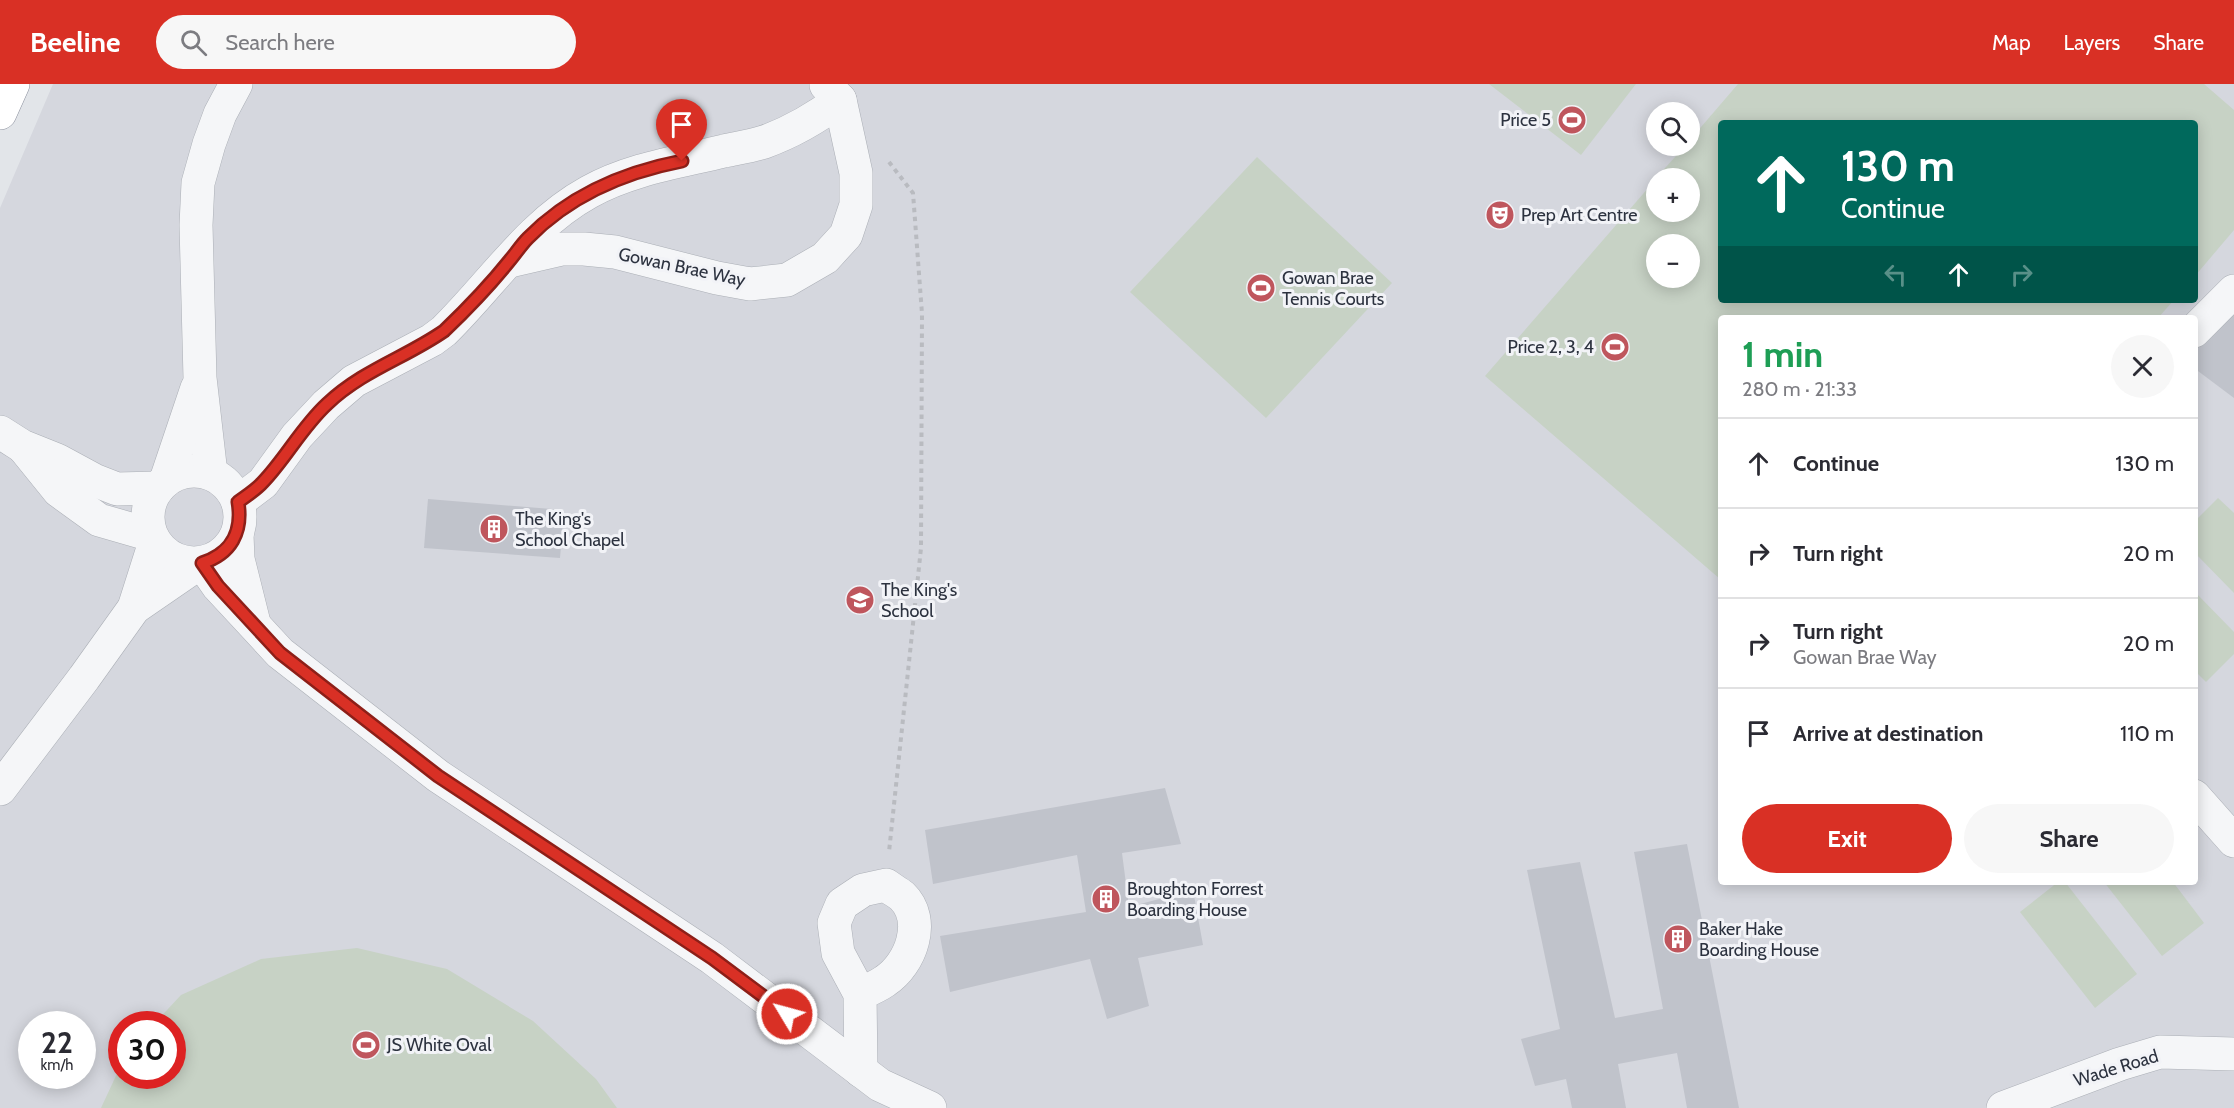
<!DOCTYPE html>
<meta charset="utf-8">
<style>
body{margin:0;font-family:Cabin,sans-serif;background:#f7f7f7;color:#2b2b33;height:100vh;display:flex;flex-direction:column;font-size:22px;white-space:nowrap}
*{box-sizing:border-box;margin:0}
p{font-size:20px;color:#7c7c81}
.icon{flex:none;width:33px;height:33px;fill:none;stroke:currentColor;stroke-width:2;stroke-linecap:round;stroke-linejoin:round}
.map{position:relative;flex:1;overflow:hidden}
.details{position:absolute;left:1718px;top:231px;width:480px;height:570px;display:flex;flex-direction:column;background:#fff;border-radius:6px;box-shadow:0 3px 15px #0003}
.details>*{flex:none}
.guide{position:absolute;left:1718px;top:36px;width:480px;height:183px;border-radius:6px;box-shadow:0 3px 15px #0003;background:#00695c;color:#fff;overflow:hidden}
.controls{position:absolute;left:1646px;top:18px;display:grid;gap:12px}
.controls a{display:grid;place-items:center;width:54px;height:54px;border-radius:50%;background:#fff;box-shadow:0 3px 15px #0003;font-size:30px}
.speed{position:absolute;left:18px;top:927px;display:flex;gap:12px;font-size:30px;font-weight:700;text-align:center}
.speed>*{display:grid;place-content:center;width:78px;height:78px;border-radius:50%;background:#fff;box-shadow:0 3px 15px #0003;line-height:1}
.speed small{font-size:15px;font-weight:400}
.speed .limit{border:9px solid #d22;background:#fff;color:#111}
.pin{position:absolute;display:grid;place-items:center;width:51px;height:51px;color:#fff;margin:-62px -26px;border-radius:50% 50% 50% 0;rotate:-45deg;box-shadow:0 0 6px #0007}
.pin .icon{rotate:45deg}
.me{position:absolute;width:66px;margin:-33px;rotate:307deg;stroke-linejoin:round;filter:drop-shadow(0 0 4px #0008)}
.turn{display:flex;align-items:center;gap:21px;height:126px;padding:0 24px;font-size:27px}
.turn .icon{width:78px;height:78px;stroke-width:2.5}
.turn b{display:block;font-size:42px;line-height:51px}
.lanes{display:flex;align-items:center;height:57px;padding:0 24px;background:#0003;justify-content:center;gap:30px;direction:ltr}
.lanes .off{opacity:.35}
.round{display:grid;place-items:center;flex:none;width:63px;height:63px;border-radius:32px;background:#f7f7f7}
.head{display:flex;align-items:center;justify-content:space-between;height:102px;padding:0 24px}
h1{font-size:36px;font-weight:700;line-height:45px;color:#1e9e55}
.action{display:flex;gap:12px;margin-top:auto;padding:12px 24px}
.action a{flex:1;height:69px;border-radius:36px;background:#d93025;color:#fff;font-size:24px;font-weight:700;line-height:69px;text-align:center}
.action a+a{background:#f7f7f7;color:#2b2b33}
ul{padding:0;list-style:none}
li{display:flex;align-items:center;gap:18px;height:90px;padding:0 24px;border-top:2px solid #e1e1e2}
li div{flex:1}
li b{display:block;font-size:22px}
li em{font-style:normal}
header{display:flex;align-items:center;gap:36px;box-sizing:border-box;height:84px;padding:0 30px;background:#d93025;color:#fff}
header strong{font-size:28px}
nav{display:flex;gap:33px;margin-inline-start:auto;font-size:21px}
.search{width:420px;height:54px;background:#f7f7f7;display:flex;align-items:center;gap:15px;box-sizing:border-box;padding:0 21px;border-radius:33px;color:#7c7c81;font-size:22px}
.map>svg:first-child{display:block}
.built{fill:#d5d7de;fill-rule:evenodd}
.green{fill:#c7d2c5;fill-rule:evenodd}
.building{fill:#c0c3cb}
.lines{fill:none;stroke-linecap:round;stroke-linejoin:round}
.minor-casing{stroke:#abafb6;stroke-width:34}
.highway-casing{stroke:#8c919e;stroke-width:34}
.path{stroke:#b9bbc0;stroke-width:4;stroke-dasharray:4.5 4.5;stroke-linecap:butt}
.minor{stroke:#f5f6f8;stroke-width:33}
.highway{stroke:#fff;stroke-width:33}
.route-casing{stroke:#8d1f18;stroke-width:15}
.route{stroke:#d93025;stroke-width:10}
.labels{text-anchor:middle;stroke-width:6;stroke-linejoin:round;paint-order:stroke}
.poi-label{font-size:18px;fill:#2c323f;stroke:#f2f3f7;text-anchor:start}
.street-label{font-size:18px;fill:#2c323f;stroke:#f2f3f7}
</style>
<header>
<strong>Beeline</strong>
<div class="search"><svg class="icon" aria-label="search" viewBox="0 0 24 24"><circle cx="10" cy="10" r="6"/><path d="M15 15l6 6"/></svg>Search here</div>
<nav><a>Map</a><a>Layers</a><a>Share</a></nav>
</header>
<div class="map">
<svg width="2234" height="1024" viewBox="0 0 2234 1024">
<rect width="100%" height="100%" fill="#e2e5e9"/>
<!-- built -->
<path class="built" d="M53 0H2234V1024H0V124ZM1656 28H1689V62H1656ZM1720 39H2194V216H1720ZM1656 94H1689V128H1656ZM1656 160H1689V194H1656ZM1720 234H2194V798H1720ZM32 940H82V992H32ZM122 940H172V992H122Z"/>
<!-- green -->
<g class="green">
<polygon points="1489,0 1636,0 1581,71"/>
<path d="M1738 0H2204L2234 26V146L2195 192 2194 39H1720V216H2174L2158 234H1720V495L1485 292 1656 95V128H1689V94H1656L1685 62H1689V57ZM1656 160H1689V194H1656Z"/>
<polygon points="1257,73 1392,199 1266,334 1130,208"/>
<polygon points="2218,414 2234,429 2234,509 2195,469 2195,437"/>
<polygon points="2195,508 2234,548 2234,570 2206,598 2195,587"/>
<polygon points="2058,798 2065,798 2137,890 2095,924 2020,828"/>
<polygon points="2104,798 2173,798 2204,839 2162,872"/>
<polygon points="357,864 447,885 533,937 596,995 617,1024 101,1024 121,981 122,992 172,992 172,940 154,940 181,911 261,875"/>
</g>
<!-- building -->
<g class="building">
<polygon points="2225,224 2234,231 2234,314 2194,284 2194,264"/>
<polygon points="428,415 564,426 560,474 424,464"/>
<polygon points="1165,704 1181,760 1122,769 1129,823 1193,806 1203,861 1138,874 1149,922 1107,935 1090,875 950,908 940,852 1086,828 1077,771 933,800 925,746"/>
<polygon points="1687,760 1739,1024 1687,1024 1677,969 1618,980 1626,1024 1572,1024 1566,995 1535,1002 1521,955 1560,945 1527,786 1580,778 1615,934 1663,925 1634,768"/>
</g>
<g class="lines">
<!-- minor casing -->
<g class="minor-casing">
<g id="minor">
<polyline points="510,177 562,165 584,165 615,168 717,194 750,200 787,196 825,174 846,151 856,121 856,89 840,16 826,1"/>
<polyline points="2194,247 2234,207"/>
<polyline points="0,348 22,362 57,376 94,396 117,405 158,404"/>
<polyline points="25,365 59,407 99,436 151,451"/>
<circle cx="194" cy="433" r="46"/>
<polyline points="211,390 200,294 196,141 198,99 209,60 220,30 236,0"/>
<polyline points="166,396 197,304"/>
<path d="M238 418 263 399 297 352 326 321 354 297 432 256 444 247C492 200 529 141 589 108 630 85 679 78 724 67 738 64 752 62 764 58 792 48 816 34 840 16"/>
<polyline points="237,451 238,475 254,539"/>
<polyline points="202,479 218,502 280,569 438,692 712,874 880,1001 930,1024"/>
<polyline points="134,524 198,480"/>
<polyline points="0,705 84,594 134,524 155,458"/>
<polyline points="2194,712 2234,757"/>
<path d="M860 910C869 906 878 902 885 897 911 880 927 836 902 812 897 808 891 805 886 801L863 806 842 820 834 839 838 869 860 910 861 987"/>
<polyline points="2003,1024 2120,980 2160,968 2234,970"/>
</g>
</g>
<!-- highway casing -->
<g class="highway-casing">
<polyline id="highway" points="0,29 13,0"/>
</g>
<!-- path -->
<polyline class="path" points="889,78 913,109 922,230 921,464 889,768"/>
<!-- minor -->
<use href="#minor" class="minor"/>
<!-- highway -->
<use href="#highway" class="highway"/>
</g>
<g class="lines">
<!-- route casing -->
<g class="route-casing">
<path id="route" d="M682 77C625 88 569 112 528 154 521 161 516 169 510 176 490 201 467 225 444 247 405 274 363 286 327 320 302 343 286 374 263 398 256 406 246 412 238 418 243 448 231 470 202 479L218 502 280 569 438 692 712 874 787 930"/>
</g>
<!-- route -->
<use href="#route" class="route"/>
</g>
<!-- icons -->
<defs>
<g id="stadium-disc" transform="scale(1.5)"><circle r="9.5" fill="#bf565d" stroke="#f2f3f7"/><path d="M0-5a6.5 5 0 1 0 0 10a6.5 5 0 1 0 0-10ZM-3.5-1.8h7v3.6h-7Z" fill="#fff"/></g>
<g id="theatre-disc" transform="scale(1.5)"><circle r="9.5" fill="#bf565d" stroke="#f2f3f7"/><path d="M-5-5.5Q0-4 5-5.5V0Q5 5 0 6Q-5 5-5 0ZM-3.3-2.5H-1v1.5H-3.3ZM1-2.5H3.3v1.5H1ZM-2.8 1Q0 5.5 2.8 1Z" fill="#fff"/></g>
<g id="building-disc" transform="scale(1.5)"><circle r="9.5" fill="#bf565d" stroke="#f2f3f7"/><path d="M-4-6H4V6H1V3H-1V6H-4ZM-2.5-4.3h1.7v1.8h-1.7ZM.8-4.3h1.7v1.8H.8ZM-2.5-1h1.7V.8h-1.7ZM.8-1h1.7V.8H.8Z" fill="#fff"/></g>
<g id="school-disc" transform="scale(1.5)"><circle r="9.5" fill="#bf565d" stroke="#f2f3f7"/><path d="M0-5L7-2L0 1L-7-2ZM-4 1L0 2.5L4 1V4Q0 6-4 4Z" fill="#fff"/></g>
</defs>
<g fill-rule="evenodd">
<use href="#stadium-disc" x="1572" y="36"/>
<use href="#theatre-disc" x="1500" y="131"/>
<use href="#stadium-disc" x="1261" y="204"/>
<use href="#stadium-disc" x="1615" y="263"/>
<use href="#building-disc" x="494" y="445"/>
<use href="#school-disc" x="860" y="516"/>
<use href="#building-disc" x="1106" y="815"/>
<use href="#building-disc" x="1678" y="855"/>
<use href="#stadium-disc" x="366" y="961"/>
</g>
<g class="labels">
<!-- poi labels -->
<g class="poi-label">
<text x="1551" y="42" text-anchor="end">Price 5</text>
<text x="1521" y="137">Prep Art Centre</text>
<text x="1282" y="200">Gowan Brae<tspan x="1282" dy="21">Tennis Courts</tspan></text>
<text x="1594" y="269" text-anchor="end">Price 2, 3, 4</text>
<text x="515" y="441">The King's<tspan x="515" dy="21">School Chapel</tspan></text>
<text x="881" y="512">The King's<tspan x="881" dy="21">School</tspan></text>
<text x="1127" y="811">Broughton Forrest<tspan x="1127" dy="21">Boarding House</tspan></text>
<text x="1699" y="851">Baker Hake<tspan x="1699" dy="21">Boarding House</tspan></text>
<text x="387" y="967">JS White Oval</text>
</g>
<!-- street labels -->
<g class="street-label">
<text transform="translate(682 183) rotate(12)" y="6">Gowan Brae Way</text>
<text transform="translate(2116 984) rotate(-17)" y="6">Wade Road</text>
</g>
</g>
</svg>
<div class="controls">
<a><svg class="icon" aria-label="search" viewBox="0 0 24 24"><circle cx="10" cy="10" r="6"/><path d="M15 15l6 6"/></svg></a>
<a>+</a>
<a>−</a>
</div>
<div class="speed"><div>22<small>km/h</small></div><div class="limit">30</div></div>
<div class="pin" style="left:682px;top:77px;background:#d93025"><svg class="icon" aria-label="arrive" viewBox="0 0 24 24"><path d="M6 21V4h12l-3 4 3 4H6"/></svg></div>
<svg class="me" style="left:787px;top:930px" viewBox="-20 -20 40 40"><circle r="17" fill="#d93025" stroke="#fff" stroke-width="3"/><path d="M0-11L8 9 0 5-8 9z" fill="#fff"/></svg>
<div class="guide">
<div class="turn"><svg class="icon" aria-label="ahead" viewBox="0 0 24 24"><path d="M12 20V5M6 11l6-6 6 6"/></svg><div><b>130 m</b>Continue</div></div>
<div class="lanes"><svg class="icon off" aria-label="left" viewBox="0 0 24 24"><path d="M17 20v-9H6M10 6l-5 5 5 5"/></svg><svg class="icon" aria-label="ahead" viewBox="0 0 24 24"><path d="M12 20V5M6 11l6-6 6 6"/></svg><svg class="icon off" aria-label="right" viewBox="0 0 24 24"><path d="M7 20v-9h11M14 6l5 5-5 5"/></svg></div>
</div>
<section class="details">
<div class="head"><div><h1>1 min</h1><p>280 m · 21:33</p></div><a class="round"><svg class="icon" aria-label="close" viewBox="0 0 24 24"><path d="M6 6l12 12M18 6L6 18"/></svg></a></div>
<ul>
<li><svg class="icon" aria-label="ahead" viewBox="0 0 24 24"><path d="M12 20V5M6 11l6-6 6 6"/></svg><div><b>Continue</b></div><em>130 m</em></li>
<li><svg class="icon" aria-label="right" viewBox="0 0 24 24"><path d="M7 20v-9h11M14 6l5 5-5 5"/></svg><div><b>Turn right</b></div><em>20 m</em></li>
<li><svg class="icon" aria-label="right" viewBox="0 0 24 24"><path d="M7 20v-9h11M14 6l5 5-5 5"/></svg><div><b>Turn right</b><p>Gowan Brae Way</p></div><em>20 m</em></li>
<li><svg class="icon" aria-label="arrive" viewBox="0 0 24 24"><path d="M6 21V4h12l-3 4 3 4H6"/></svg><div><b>Arrive at destination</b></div><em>110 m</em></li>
</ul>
<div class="action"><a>Exit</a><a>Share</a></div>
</section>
</div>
